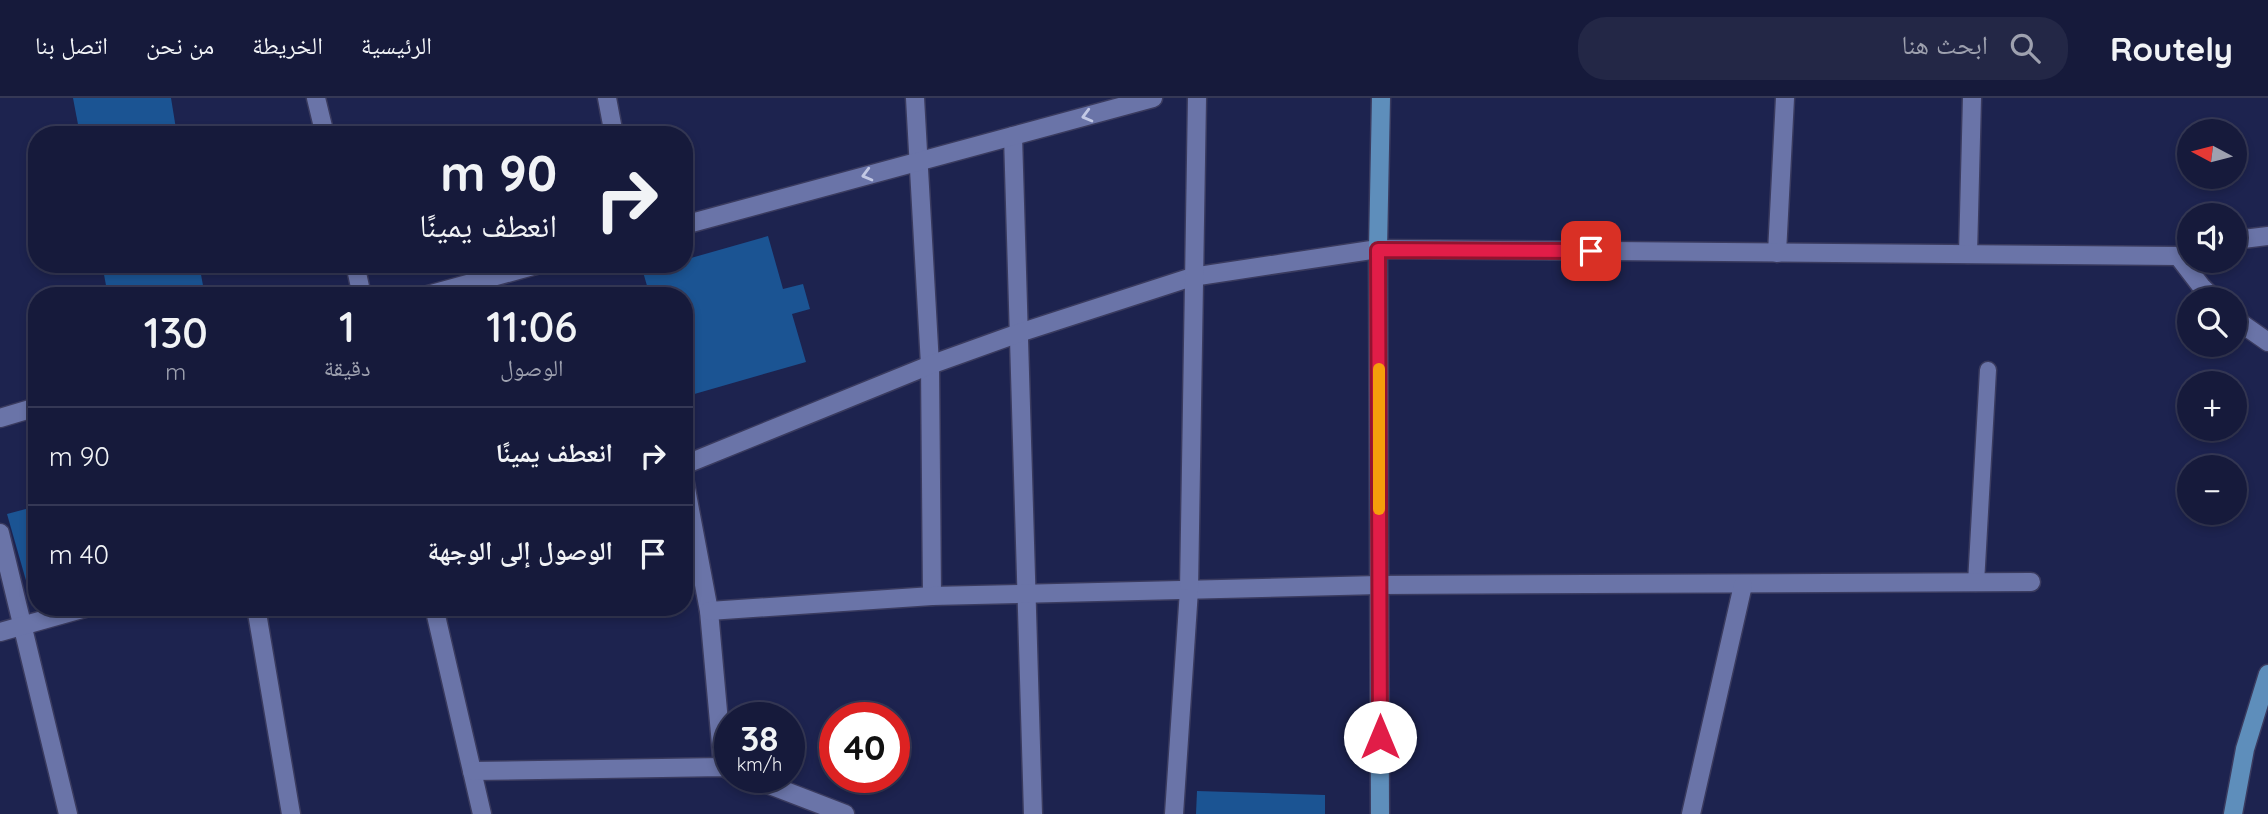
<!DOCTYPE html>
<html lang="ar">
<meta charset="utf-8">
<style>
body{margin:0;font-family:Quicksand,"Noto Naskh Arabic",sans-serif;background:#232746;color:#f1f3f6;direction:rtl;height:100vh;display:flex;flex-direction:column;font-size:26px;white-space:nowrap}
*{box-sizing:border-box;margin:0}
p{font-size:23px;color:#9ea1af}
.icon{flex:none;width:38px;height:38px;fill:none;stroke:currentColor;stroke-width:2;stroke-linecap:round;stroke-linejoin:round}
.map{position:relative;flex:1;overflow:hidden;direction:ltr}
.panel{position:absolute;left:28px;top:189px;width:665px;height:329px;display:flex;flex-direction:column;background:#161a3b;border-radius:28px;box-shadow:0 4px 10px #0003,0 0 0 2px #353855;direction:rtl}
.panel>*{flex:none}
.banner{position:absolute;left:28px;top:28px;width:665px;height:147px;border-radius:28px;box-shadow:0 4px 10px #0003,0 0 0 2px #353855;direction:rtl;background:#161a3b;color:#f1f3f6;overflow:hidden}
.needle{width:46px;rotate:277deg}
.tools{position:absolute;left:2177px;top:21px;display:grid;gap:14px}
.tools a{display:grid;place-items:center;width:70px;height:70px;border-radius:50%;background:#161a3b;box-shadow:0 4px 10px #0003,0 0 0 2px #353855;font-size:35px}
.speed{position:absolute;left:714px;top:604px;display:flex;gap:14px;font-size:35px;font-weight:700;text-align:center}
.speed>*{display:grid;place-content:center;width:91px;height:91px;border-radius:50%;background:#161a3b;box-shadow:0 4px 10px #0003,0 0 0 2px #353855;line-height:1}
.speed small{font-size:18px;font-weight:400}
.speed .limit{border:10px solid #d22;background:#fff;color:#111}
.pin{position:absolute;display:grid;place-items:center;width:60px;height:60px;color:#fff;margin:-30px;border-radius:14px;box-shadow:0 4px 10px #0006}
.me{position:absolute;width:77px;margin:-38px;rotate:0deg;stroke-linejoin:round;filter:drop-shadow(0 0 5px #0008)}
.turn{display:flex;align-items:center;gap:24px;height:147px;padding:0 21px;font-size:32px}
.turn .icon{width:91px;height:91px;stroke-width:2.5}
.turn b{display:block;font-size:49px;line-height:60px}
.eta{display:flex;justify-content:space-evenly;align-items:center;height:119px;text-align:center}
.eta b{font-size:42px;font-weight:600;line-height:49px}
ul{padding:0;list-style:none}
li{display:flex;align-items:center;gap:21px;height:98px;padding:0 21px;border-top:2px solid #353855}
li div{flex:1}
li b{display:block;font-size:26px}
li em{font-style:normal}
header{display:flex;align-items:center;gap:42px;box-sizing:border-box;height:98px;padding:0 35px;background:#161a3b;border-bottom:2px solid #353855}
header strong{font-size:33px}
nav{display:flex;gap:38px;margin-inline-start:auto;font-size:24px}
.search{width:490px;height:63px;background:#232746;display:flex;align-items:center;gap:18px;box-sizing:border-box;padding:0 24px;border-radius:28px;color:#9ea1af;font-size:26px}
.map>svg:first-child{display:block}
.building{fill:#1b5493}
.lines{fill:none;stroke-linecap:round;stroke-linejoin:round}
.lane-casing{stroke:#3a3b5f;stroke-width:19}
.street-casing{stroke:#3a3b5f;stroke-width:21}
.secondary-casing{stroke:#3a3b5f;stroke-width:21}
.lane{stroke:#6a74a8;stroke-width:16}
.street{stroke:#6a74a8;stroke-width:18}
.secondary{stroke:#5e8ebb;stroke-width:18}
.oneway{stroke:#c2c8e4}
.route-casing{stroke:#92132f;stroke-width:18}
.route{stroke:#e11d48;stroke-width:12}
.slow{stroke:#f59e0b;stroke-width:12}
</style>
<header>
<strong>Routely</strong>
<div class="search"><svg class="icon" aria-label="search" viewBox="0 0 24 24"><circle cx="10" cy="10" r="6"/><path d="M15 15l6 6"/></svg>ابحث هنا</div>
<nav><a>الرئيسية</a><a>الخريطة</a><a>من نحن</a><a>اتصل بنا</a></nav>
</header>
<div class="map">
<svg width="2268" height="716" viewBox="0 0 2268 716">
<rect width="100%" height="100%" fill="#1d234f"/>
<!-- building -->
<g class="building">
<polygon points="73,0 171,0 177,37 80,37"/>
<polygon points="768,138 783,191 803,186 810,211 792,216 806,264 684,299 684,198 650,198 643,174 670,166 684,166 684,162"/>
<polygon points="102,166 199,166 205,198 108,198"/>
<polygon points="37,408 37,498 31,500 7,416"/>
<polygon points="1197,693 1325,697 1325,716 1196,716"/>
</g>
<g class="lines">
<!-- lane casing -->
<g class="lane-casing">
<polyline id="lane" points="1976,485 1988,272"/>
</g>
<!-- street casing -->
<g class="street-casing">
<g id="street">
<polyline points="316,0 325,37"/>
<polyline points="607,0 614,37"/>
<polyline points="915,0 930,267 932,498"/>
<polyline points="1013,38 1033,716"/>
<polyline points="684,127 1153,0"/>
<polyline points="2235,142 2268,138"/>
<polyline points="1777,155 1785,0"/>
<polyline points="1968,156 1972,0"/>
<polyline points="2178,158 2201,188 2214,201"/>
<polyline points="355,166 362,198"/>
<polyline points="424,198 540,166"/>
<polyline points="2235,221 2268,244"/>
<polyline points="0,320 37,309"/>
<polyline points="684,367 930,267 1019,235 1192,179 1378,151 2178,158 2189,154"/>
<polyline points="684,380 709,513 723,669"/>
<polyline points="0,435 68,716"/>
<polyline points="256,509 291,716"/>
<polyline points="434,509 482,716"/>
<polyline points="709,513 932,498 1379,487 2031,484"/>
<polyline points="0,534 89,509"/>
<polyline points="472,673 723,669 730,672"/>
<polyline points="749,679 845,716"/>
<polyline points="1174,716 1189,492 1197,0"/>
<polyline points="1691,716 1743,487"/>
</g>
</g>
<!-- secondary casing -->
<g class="secondary-casing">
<g id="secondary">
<polyline points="1380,716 1378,151 1381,0"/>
<polyline points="2233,716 2245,651 2268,576"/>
</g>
</g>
<!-- lane -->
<use href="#lane" class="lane"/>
<!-- street -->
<use href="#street" class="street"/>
<!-- secondary -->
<use href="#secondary" class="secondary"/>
</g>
<!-- one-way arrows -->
<defs><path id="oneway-chevron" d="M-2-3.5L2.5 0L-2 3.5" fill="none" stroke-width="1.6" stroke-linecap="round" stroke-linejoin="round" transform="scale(1.75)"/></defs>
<g class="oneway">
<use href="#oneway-chevron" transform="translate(1087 18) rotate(165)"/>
<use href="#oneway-chevron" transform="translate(867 77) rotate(165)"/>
</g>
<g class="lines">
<!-- route casing -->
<g class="route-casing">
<polyline id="route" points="1380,639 1378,152 1591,153"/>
</g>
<!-- route -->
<use href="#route" class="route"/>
<!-- slow -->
<polyline class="slow" points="1379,271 1379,411"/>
</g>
</svg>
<div class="tools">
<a><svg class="needle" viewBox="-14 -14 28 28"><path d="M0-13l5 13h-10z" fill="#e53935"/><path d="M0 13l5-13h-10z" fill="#9ea1af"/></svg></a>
<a><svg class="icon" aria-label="sound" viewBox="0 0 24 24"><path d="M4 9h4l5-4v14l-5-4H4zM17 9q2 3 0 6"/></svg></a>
<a><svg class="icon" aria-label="search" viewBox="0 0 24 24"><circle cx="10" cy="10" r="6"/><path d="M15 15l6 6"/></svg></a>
<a>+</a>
<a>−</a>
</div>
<div class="speed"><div>38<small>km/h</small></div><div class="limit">40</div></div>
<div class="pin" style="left:1591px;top:153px;background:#d93025"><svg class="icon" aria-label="arrive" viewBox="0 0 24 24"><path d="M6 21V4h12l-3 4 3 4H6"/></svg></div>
<svg class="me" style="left:1380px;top:639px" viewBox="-20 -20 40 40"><circle r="19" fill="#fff"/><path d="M0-13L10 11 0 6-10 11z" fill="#e11d48"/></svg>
<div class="banner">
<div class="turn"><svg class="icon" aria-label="right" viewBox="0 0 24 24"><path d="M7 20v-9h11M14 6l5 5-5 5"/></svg><div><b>90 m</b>انعطف يمينًا</div></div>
</div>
<section class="panel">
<div class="eta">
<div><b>11:06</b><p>الوصول</p></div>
<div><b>1</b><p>دقيقة</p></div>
<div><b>130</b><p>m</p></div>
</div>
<ul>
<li><svg class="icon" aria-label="right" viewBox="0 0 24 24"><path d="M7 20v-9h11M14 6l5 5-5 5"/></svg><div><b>انعطف يمينًا</b></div><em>90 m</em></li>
<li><svg class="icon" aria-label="arrive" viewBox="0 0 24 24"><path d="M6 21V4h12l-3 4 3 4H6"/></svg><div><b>الوصول إلى الوجهة</b></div><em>40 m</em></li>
</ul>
</section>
</div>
